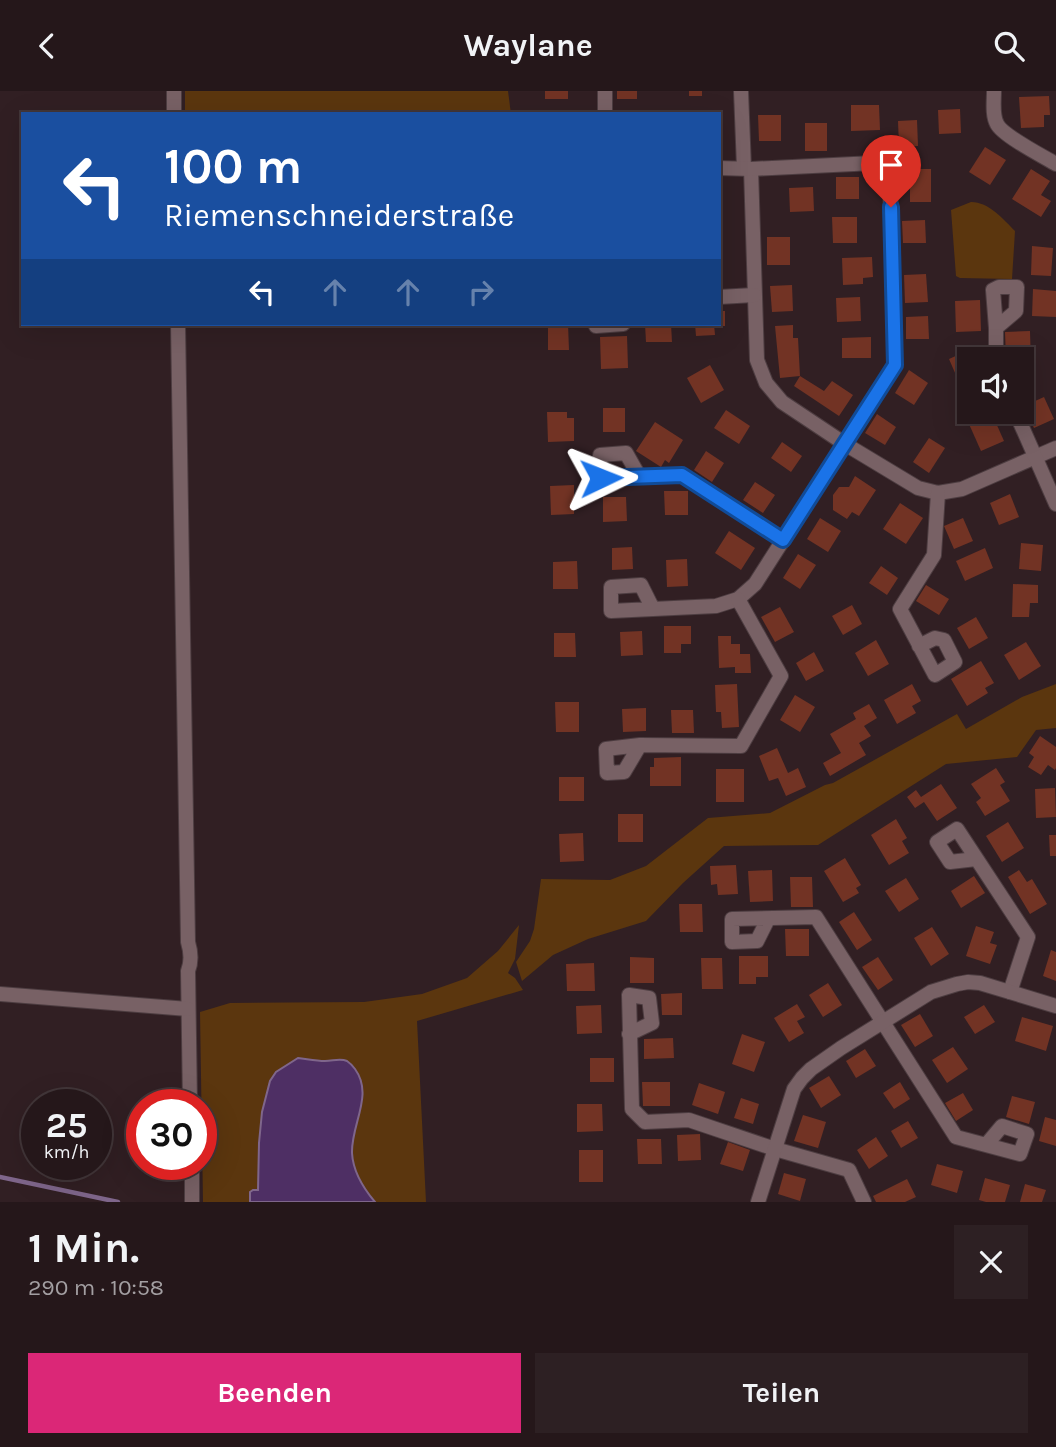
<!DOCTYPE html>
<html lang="de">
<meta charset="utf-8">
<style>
body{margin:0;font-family:Karla,sans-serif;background:#2d2023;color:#f1f3f6;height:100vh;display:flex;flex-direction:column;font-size:26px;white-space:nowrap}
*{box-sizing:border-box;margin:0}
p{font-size:23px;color:#a39fa2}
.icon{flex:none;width:38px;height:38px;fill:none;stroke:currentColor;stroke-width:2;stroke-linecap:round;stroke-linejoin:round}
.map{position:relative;height:1111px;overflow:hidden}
.drawer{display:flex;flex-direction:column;background:#25171a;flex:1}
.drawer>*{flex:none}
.guide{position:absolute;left:21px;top:21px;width:700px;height:214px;border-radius:0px;box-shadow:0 7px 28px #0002,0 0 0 2px #423639;background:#1a4fa0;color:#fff;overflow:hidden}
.controls{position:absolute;left:957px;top:256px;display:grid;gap:14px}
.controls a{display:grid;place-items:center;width:77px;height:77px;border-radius:0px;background:#25171a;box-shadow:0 7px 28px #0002,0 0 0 2px #423639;font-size:35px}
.speed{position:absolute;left:21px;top:998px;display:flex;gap:14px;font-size:35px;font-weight:700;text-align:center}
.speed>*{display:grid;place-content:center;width:91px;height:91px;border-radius:50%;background:#25171a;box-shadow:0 7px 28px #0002,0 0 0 2px #423639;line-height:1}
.speed small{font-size:18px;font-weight:400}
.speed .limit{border:10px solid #d22;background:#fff;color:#111}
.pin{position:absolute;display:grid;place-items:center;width:60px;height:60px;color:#fff;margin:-72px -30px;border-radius:50% 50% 50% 0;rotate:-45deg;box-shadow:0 0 7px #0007}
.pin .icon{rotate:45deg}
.me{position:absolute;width:77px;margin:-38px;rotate:88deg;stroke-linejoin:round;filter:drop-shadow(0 0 5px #0008)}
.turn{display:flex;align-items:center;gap:24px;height:147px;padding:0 28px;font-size:32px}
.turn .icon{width:91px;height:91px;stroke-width:2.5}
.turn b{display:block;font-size:49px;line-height:60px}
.lanes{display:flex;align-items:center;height:66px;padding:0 28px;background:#0003;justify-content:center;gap:35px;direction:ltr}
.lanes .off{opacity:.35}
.round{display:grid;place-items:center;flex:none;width:74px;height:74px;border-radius:0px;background:#2d2023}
.overview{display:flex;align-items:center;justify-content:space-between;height:119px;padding:0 28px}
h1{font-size:42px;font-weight:700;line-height:52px}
.action{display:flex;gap:14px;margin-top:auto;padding:14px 28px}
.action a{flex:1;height:80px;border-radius:0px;background:#db2777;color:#fff;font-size:28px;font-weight:700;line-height:80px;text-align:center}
.action a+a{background:#2d2023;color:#f1f3f6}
header{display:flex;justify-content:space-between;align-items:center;height:91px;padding:0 28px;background:#25171a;font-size:32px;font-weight:700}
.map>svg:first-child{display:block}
.green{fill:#5b360e}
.water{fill:#4e2f64;stroke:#7f668b;stroke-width:2}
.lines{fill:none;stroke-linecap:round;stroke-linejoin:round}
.stream{stroke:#7f668b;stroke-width:4.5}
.building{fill:#723324}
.minor-casing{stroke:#4d3d41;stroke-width:16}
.minor{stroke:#786165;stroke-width:14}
.route-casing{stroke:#114b97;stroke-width:18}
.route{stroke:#1a73e8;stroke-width:12}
</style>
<header><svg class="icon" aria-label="back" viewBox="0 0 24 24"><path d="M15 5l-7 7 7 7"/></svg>Waylane<svg class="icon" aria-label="search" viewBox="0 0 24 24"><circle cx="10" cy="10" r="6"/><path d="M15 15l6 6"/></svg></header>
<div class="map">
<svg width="1056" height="1111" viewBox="0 0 1056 1111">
<rect width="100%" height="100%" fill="#311f23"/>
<!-- green -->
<g class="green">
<polygon points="185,0 508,0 511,23 185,23"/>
<path d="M971 111C989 111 1003 128 1015 140L1012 188 960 187 956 185 951 119Z"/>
<polygon points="194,233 403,233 208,236"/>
<polygon points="1056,593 1056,637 1036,639 1017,666 946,673 818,754 724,755 683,792 646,830 588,848 553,864 522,890 516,871 530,850 534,838 541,788 610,789 646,775 708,727 770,722 825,694 833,692 957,623 966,638 1022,606"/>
<polygon points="519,834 515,868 508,882 515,887 523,899 417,930 426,1111 203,1111 200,921 230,912 364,911 422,903 467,887 498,860"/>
</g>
<!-- water -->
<path class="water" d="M298 967C307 968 316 970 325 970 333 970 340 967 347 970 350 972 352 974 355 978 374 1004 351 1033 352 1062 353 1080 364 1098 375 1111H250V1101L253 1099H258L259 1052 262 1021 270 990 276 981Z"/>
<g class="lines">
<!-- stream -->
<polyline class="stream" points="0,1086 118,1111"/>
</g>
<!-- building -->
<g class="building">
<rect x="545" y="0" width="23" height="8"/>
<rect x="617" y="0" width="20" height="8"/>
<rect x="689" y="0" width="13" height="5"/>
<polygon points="1049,5 1050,24 1044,24 1044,36 1021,37 1019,6"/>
<polygon points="851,14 879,14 880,39 851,40"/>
<polygon points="960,18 961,42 939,43 938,19"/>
<polygon points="758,24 781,24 781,50 759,50"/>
<polygon points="917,29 918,55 899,56 898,30"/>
<rect x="805" y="32" width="22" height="28"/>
<polygon points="985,56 1006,69 990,94 969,81"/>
<rect x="910" y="78" width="21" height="33"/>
<polygon points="1031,78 1050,90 1041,104 1051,110 1041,126 1012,108"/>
<rect x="836" y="86" width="23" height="22"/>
<rect x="719" y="89" width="4" height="19"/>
<polygon points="813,96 814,120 790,121 789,97"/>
<polygon points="832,126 857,126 857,152 833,152"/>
<polygon points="925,129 926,152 903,152 902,130"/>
<rect x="767" y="146" width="23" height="28"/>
<polygon points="1032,155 1053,157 1051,185 1031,184"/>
<polygon points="719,163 722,163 723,191 719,191"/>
<polygon points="872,166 873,186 863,187 863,193 843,194 842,167"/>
<polygon points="926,183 928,211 905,212 904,184"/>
<polygon points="792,194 793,220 772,221 770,195"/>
<polygon points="1033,198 1056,200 1056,226 1032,225"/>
<polygon points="860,206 861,230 837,231 836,207"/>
<polygon points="980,209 981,240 956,241 955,210"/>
<rect x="719" y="220" width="6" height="15"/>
<polygon points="928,225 929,248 906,248 906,226"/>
<polygon points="548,233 568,233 569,259 548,259"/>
<polygon points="645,233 671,233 672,251 646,251"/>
<polygon points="695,233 714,233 715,244 696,245"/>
<polygon points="793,234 793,247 798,247 800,285 780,287 775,235"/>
<polygon points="1030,240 1031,273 1022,273 1022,268 1006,268 1005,241"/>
<polygon points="627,245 628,277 601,278 600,246"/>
<polygon points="871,246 871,267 842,267 842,247"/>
<polygon points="971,258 975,268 970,268 970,295 962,298 949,268"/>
<polygon points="710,274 724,299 701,312 687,287"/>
<polygon points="909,279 928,292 914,314 895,302"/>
<polygon points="800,285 824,300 832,290 853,304 839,325 794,295"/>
<polygon points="1044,306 1054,328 1034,337 1024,315"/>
<rect x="603" y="317" width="22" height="24"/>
<polygon points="726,319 750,335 739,353 714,337"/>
<polygon points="547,321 567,321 567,327 574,327 574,350 548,351"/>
<polygon points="877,323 896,336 885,354 865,342"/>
<polygon points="992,323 1004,350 981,360 969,333"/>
<polygon points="655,331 683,349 669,372 665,369 661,376 636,360"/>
<polygon points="929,347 945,357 929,382 913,371"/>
<polygon points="782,351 802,365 791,381 771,367"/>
<polygon points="706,360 724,372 712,391 694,379"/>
<polygon points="855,385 876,399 859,425 852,421 847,428 833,419 833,404 839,396 849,396"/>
<polygon points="755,391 775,404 763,422 743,409"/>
<polygon points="574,394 574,423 551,424 550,395"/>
<polygon points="664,400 688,400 688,424 665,424"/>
<polygon points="1010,403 1019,426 999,434 990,412"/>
<polygon points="603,406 626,406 627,430 603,431"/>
<polygon points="900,412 923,427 906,453 883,438"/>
<polygon points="820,427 841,440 828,461 807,448"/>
<polygon points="963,427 973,450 954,458 944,435"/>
<polygon points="729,440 755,457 741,479 715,462"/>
<polygon points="1021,452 1043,454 1041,480 1019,478"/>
<polygon points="632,456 633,478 612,479 612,457"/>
<polygon points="985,457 993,477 965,490 956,470"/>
<polygon points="798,463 816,474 800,498 783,487"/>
<polygon points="687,468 688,495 667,496 666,469"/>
<polygon points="577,470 578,498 553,498 553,471"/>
<polygon points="881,475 898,487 887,504 869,492"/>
<polygon points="1013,493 1038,494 1038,512 1030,512 1029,526 1012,526"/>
<polygon points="926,494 949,508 939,524 916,510"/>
<polygon points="852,514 862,533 843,544 832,525"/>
<polygon points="780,516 794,541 775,551 761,526"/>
<polygon points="976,526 988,547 969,558 957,537"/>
<polygon points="664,535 691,535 691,553 681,553 681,562 664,562"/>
<polygon points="642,540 643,564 621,565 620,541"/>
<polygon points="554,542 575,542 576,566 554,566"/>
<polygon points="718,545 731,545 731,553 740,553 740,563 750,563 751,582 735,582 735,576 719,577"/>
<polygon points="876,549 889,573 868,585 855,562"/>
<polygon points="1026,551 1041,575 1019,589 1004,564"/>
<polygon points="814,561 824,580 806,590 796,572"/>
<polygon points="981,570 994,592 985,597 988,602 967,615 951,588"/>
<polygon points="737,593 739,636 722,637 721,621 716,621 715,594"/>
<polygon points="912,593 921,610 912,615 916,622 897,633 884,609"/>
<polygon points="795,604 815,616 800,641 780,629"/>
<polygon points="555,611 579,611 579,641 556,641"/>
<polygon points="869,613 877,627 864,635 871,645 859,652 866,664 830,685 823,672 841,662 830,643 856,628 853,622"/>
<polygon points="646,617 646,640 623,641 622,618"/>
<polygon points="671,619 693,619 694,642 672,642"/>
<polygon points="1040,645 1056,656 1056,677 1055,679 1048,674 1041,684 1028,676 1034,666 1029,662"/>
<polygon points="777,657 788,682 798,677 806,696 786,705 778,687 769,690 759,665"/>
<polygon points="681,666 681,695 650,695 650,676 654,676 654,667"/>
<polygon points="996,677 1005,691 1000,694 1010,710 985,725 976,711 981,707 971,693"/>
<rect x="716" y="678" width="28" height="33"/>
<rect x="559" y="686" width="25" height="24"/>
<polygon points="941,693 957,717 937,730 924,711 915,717 907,706 916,699 921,706"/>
<polygon points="1055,697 1056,726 1036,727 1035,698"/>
<rect x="618" y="723" width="25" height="28"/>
<polygon points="896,728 907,747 902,750 909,762 889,774 871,744"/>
<polygon points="1008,731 1024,757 1002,771 986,745"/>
<polygon points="583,742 584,770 560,771 559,743"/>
<polygon points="1049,744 1056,744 1056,765 1050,765"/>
<polygon points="845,767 861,794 856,797 859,802 843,811 824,780"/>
<polygon points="736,774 738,803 718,804 717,793 711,794 710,775"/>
<polygon points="772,779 773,810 750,811 748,780"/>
<polygon points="1019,779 1027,791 1032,788 1047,813 1030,823 1008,786"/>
<polygon points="974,785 985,802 961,817 951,800"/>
<polygon points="790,786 812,786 813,816 791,816"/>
<polygon points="906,787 919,808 899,821 885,800"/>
<polygon points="679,813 702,813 703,841 680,841"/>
<polygon points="854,821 872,849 857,859 839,831"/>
<polygon points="976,835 994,841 990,852 997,854 990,873 966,865"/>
<polygon points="932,836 949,863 931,875 914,847"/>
<polygon points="785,838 809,838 809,865 786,865"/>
<polygon points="1051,859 1056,861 1056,890 1043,885"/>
<polygon points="739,865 768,865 768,886 756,886 756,893 739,893"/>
<polygon points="630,866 654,867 654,892 630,892"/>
<polygon points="878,866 893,889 878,899 862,876"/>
<polygon points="701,867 722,867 723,898 702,898"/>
<polygon points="594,872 595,900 567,900 566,873"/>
<polygon points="828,892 842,914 823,926 809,904"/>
<polygon points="682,902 682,924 662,924 661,903"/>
<polygon points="797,913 805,926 797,930 804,942 789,951 774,927"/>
<polygon points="601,914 602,942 577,943 576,915"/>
<polygon points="984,914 995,931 975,943 964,926"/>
<polygon points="920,923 933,945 915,956 901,934"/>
<polygon points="1022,926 1053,935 1046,960 1015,950"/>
<polygon points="742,943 765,951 754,981 732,973"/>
<polygon points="673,947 674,967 644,968 644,948"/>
<polygon points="953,956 968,978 947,992 932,969"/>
<polygon points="865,958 876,975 856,987 846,970"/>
<rect x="590" y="967" width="24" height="24"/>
<polygon points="829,985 841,1004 821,1017 809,997"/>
<polygon points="642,991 670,991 670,1015 643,1015"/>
<polygon points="900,991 910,1008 894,1018 883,1002"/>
<polygon points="699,992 725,1001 718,1023 692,1014"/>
<polygon points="963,1002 973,1019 956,1030 945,1012"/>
<polygon points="1012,1005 1035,1011 1029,1033 1006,1026"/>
<polygon points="741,1007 759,1013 753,1033 734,1027"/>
<polygon points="577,1013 602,1013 603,1040 577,1041"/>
<polygon points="803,1024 826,1031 818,1057 794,1050"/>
<polygon points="1045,1026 1056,1029 1056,1055 1039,1050"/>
<polygon points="908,1030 918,1047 901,1057 891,1040"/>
<polygon points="700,1043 701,1069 678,1070 677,1044"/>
<polygon points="876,1046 888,1065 869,1078 857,1059"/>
<polygon points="637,1048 661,1048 662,1073 638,1073"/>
<polygon points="728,1051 750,1059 743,1080 720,1073"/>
<rect x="579" y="1059" width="24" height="32"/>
<polygon points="937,1073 963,1080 957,1102 931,1094"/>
<polygon points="784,1082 806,1088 800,1110 778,1103"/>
<polygon points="985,1087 1010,1094 1005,1111 986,1111 979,1109"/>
<polygon points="907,1088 916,1106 905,1111 876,1111 873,1105"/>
<polygon points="1025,1093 1046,1099 1042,1111 1020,1111"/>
</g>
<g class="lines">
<!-- minor casing -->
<g class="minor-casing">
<g id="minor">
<polyline points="174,0 174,23"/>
<polyline points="605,0 605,23"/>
<polyline points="741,0 744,77"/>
<path d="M994 0C994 10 992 24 997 33 1002 44 1044 66 1056 73"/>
<polyline points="751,78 757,269 766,292 782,311 845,353 918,397 938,402 962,398 1056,357"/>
<polyline points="719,206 754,204"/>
<path d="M178 233 188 851C191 861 192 870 188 880L190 1013"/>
<polyline points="596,233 596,235 623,233"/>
<polyline points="996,237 1016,220 1017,196 999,196 993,199 996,237 996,268"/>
<polyline points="1015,320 1056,413"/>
<polyline points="639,385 626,362 600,364 601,387 682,384 783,449"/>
<polyline points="653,518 641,494 611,496 611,520 716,515 738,508 755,493 895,274 890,89 884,77 874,72 751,78 719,77"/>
<polyline points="919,555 935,547 944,549 955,571 935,584 900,518 934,464 938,402"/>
<polyline points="640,654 624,681 607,682 606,658 640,654 741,655 781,585 738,508"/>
<polyline points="976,768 950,771 937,751 957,738 1028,846 1010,901"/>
<polyline points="768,828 757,850 732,851 732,828 816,826 956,1046 1020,1063 1027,1043 1002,1035 986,1054"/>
<polyline points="0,903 188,918"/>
<polyline points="629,943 652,932 649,907 629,904 632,1018 645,1031 689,1029 775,1058 849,1079 864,1111"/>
<polyline points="192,1073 192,1111"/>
<polyline points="758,1111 794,998 802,987 811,978 841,957 931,901 957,893 968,891 980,892 1056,915"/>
</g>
</g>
<!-- minor -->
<use href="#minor" class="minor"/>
</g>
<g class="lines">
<!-- route casing -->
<g class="route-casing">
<polyline id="route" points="601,387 682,384 783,449 895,274 891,116"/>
</g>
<!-- route -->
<use href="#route" class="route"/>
</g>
</svg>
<div class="controls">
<a><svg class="icon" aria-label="sound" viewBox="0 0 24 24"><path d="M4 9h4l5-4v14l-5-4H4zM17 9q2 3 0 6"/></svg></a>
</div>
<div class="speed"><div>25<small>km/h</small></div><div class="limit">30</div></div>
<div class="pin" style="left:891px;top:116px;background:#d93025"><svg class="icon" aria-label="arrive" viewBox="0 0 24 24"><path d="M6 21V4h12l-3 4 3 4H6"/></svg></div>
<svg class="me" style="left:601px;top:387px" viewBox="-20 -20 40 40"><path d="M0-17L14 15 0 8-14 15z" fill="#1a73e8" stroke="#fff" stroke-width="4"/></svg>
<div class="guide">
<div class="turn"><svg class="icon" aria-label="left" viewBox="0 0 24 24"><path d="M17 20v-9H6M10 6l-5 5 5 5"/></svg><div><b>100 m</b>Riemenschneiderstraße</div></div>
<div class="lanes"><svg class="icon" aria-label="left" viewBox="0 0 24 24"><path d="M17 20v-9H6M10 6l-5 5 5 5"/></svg><svg class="icon off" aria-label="ahead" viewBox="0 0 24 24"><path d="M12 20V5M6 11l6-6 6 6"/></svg><svg class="icon off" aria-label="ahead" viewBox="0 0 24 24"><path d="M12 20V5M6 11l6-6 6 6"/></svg><svg class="icon off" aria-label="right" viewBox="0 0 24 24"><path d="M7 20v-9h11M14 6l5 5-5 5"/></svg></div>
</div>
</div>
<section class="drawer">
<div class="overview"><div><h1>1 Min.</h1><p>290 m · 10:58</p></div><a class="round"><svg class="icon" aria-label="close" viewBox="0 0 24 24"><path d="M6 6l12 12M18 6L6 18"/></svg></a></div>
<div class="action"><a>Beenden</a><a>Teilen</a></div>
</section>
